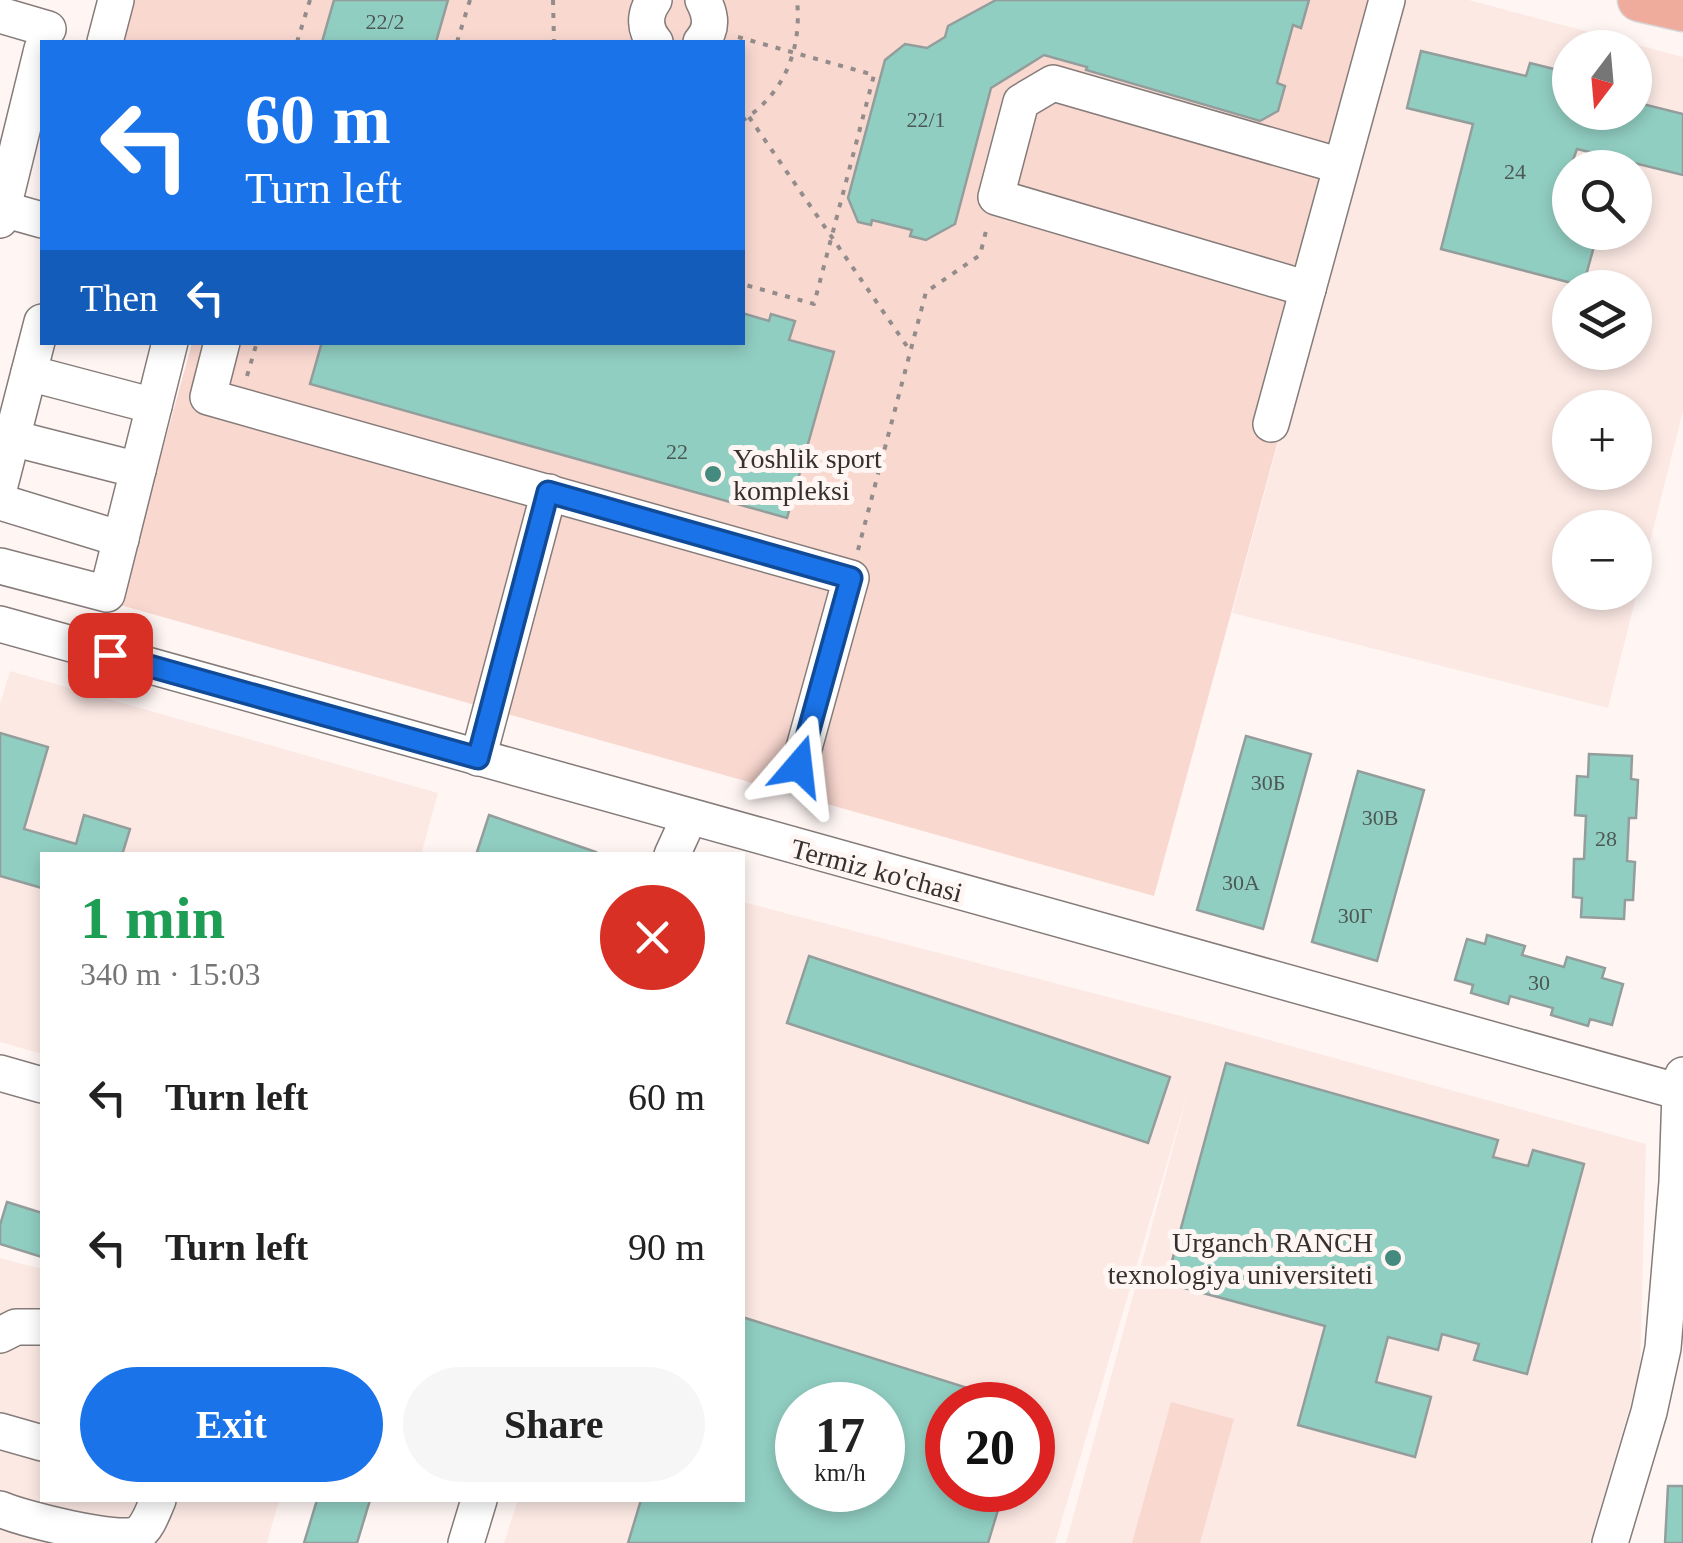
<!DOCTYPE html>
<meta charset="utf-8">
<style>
body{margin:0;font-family:Georgia,serif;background:#f6f6f6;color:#222;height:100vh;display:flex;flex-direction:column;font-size:38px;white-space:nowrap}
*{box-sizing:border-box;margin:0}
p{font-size:32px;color:#767676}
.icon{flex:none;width:55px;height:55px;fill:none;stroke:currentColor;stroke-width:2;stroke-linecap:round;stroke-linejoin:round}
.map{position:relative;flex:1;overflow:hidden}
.details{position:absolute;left:40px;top:852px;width:705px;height:650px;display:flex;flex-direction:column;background:#fff;border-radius:0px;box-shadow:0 5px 15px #0003}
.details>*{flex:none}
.hud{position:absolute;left:40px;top:40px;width:705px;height:305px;border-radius:0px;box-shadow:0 5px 15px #0003;background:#1a73e8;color:#fff;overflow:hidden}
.needle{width:65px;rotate:196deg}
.buttons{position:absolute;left:1552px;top:30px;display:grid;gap:20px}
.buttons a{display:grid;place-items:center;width:100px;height:100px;border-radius:50%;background:#fff;box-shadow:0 5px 15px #0003;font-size:50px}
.speed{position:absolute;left:775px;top:1382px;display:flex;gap:20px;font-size:50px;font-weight:700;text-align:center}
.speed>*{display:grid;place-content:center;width:130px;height:130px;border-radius:50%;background:#fff;box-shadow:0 5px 15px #0003;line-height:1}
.speed small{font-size:25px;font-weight:400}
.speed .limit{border:15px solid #d22;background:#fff;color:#111}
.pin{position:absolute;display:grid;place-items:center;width:85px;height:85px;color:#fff;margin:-42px;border-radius:20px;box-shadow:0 5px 15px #0006}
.me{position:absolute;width:110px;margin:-55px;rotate:17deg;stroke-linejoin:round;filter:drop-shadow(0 0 8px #0008)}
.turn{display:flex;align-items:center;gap:35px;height:210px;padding:0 40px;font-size:45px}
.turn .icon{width:130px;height:130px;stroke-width:2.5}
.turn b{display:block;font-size:70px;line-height:85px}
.then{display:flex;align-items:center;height:95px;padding:0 40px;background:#0003;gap:20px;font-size:38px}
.round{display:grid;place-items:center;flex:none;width:105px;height:105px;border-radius:52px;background:#f6f6f6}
.head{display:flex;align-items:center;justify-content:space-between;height:170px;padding:0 40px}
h1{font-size:60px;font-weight:800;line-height:75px;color:#1e9e55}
.action{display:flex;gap:20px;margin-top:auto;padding:20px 40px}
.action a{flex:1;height:115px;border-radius:60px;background:#1a73e8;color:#fff;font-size:40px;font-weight:800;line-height:115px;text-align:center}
.action a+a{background:#f6f6f6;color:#222}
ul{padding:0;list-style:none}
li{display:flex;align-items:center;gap:30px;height:150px;padding:0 40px}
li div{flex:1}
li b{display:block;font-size:38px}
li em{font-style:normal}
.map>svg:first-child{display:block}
.built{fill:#fce9e4;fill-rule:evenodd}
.green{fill:#f9d8d0}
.building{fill:#91cec2;stroke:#939d9b;stroke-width:2.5;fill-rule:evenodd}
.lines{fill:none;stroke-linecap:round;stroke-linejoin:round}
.minor-casing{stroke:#857c7a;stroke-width:38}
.major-casing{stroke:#d7d6d6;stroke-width:45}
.path{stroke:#938c8b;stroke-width:4;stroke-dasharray:5 8;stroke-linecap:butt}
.minor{stroke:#fff;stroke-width:35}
.major{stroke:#efab9b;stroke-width:42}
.route-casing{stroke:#114b97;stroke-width:25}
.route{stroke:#1a73e8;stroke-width:18}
.poi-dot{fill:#458a7e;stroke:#fff6f4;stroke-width:4}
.labels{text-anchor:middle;stroke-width:10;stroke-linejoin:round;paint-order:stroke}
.number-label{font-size:22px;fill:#4c5854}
.poi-label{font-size:28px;fill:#353130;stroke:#fff6f4;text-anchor:start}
.street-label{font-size:28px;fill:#353130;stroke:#fff6f4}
</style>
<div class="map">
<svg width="1683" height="1543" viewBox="0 0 1683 1543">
<rect width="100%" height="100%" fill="#fff6f4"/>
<!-- built -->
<g class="built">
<path d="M1398 0H1469L1683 57V411L1608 708 1232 613ZM1570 48H1635V112H1570ZM1570 168H1635V232H1570ZM1570 288H1635V352H1570ZM1570 408H1635V472H1570ZM1570 528H1635V592H1570Z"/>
<polygon points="10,671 438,793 421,855 42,855 42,1054 0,1042 0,704"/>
<path d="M743 902 1208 1023 1646 1144 1640 1372 1590 1543H1066L1188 1092 1055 1543H504L518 1500H742ZM798 1405H882V1490H798ZM948 1405H1032V1490H948Z"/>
<polygon points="0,1258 42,1269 42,1500 279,1500 267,1543 0,1543"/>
</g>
<!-- green -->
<g class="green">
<polygon points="98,0 1398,0 1154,896 120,605 192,343 742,342 742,42 86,42"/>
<polygon points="1171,1402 1234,1419 1200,1543 1132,1543"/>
</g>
<!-- building -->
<g class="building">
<polygon points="334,0 448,0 436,42 322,42"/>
<polygon points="996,0 1309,0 1301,28 1293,25 1277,83 1285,86 1278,111 1260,121 1086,70 1087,67 1044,55 991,88 955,224 926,240 910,236 912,230 872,220 871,225 858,222 848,198 885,60 905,44 927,48 945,37 948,26"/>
<polygon points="1421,51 1526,76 1530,63 1570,73 1570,112 1635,112 1635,102 1683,114 1683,175 1577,149 1570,168 1570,232 1598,232 1583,286 1441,249 1473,124 1407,108"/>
<polygon points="742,313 769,321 771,314 795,321 789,340 834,352 787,518 310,384 322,342 742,342"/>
<polygon points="0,733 48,747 24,829 76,844 84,815 130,829 122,855 42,855 42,888 0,876"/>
<polygon points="1246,736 1311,754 1263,929 1197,910"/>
<polygon points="1589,754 1632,756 1631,779 1638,780 1636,818 1629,818 1627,861 1635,862 1633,900 1625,900 1624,919 1581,917 1582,898 1573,897 1574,859 1584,859 1586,816 1575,815 1577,776 1588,777"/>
<polygon points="1358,771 1424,790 1377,961 1312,942"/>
<polygon points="489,815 596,852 595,855 476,855"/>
<polygon points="1487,935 1525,946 1522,955 1564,967 1567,957 1605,968 1602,978 1623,984 1612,1025 1590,1019 1588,1026 1551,1015 1553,1008 1510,996 1508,1004 1471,993 1473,985 1455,980 1467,939 1485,944"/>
<polygon points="809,956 1170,1077 1148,1143 787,1023"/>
<polygon points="1226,1063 1498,1140 1493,1157 1528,1166 1533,1150 1584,1164 1527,1374 1474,1360 1479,1344 1442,1334 1438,1350 1388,1337 1376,1382 1431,1397 1415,1457 1298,1425 1325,1326 1166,1283"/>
<polygon points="7,1202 42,1213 42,1257 0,1244 0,1225"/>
<path d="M742 1317 1009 1401 1008 1405H948V1490H1004L988 1543H628L641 1500H742ZM798 1405H882V1490H798Z"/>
<polygon points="1668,1486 1683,1486 1683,1543 1665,1543"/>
<polygon points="317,1500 370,1500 357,1543 304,1543"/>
</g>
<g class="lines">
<!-- minor casing -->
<g class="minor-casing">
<g id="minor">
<path d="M654 0C644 14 644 30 655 42"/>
<polyline points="0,15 48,29"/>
<polyline points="105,42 116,0"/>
<path d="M701 42C713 29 711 15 703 0"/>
<polyline points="3,209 42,220"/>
<polyline points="0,220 42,49"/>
<polyline points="1308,289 996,197 1021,102 1053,83 1341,166"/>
<polyline points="222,342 208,397 851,578 799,766"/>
<polyline points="29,373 154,406"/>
<polyline points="1271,424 1387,0"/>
<polyline points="12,438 138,470"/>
<polyline points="0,485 42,322"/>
<polyline points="0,502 121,539"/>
<polyline points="0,566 107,594 170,342"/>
<polyline points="0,624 1680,1092 1683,1075"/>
<polyline points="478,758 549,492"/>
<polyline points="672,855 689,818"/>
<polyline points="0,1073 42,1085"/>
<polyline points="0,1335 16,1327 42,1327"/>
<polyline points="0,1431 42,1443"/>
<path d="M0 1509C23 1519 119 1543 138 1534 148 1527 153 1511 158 1500"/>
<polyline points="466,1543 479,1500"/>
<polyline points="1610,1543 1649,1412 1663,1348 1677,1182 1680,1092"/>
</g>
</g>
<!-- major casing -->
<g class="major-casing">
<polyline id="major" points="1639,0 1683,10"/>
</g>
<!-- path -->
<g class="path">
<polyline points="553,0 554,42"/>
<polyline points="738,37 874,75 814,304 742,284"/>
<polyline points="297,42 310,0"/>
<polyline points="457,42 470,0"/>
<polyline points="749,117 911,352"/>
<path d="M742 121C785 93 802 49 797 0"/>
<polyline points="247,376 257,342"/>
<polyline points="858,550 926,292 980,255 987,227"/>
</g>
<!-- minor -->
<use href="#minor" class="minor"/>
<!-- major -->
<use href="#major" class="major"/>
</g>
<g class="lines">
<!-- route casing -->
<g class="route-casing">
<polyline id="route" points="110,655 478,758 548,492 851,578 799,766"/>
</g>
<!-- route -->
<use href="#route" class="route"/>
</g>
<!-- markers -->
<g class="poi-dot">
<circle cx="713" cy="474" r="10"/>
<circle cx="1393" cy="1258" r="10"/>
</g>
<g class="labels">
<!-- number labels -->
<g class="number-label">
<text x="385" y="29">22/2</text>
<text x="926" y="127">22/1</text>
<text x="1515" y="179">24</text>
<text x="677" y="459">22</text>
<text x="1268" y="790">30Б</text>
<text x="1380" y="825">30В</text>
<text x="1606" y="846">28</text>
<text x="1241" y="890">30А</text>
<text x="1355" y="923">30Г</text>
<text x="1539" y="990">30</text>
</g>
<!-- poi labels -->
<g class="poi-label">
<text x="733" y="468">Yoshlik sport<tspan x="733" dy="32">kompleksi</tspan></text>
<text x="1373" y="1252" text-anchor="end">Urganch RANCH<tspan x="1373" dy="32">texnologiya universiteti</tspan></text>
</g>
<!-- street labels -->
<g class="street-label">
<text transform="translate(877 870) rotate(15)" y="10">Termiz ko'chasi</text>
</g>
</g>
</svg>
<div class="buttons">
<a><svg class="needle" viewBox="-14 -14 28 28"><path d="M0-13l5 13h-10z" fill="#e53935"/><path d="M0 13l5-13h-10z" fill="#767676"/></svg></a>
<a><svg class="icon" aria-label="search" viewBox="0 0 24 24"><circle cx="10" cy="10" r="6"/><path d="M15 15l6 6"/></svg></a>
<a><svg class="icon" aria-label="layers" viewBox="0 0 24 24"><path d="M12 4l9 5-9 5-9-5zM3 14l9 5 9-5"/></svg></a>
<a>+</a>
<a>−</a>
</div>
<div class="speed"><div>17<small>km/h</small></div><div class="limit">20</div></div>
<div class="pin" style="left:110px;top:655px;background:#d93025"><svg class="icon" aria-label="arrive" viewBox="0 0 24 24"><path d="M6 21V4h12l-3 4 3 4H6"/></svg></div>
<svg class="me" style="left:799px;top:766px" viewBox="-20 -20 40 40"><path d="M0-17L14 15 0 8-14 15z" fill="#1a73e8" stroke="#fff" stroke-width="4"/></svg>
<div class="hud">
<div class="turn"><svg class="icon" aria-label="left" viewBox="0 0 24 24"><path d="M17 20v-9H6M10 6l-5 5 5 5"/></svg><div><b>60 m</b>Turn left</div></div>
<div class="then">Then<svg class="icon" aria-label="left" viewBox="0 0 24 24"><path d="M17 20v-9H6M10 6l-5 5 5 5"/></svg></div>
</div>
<section class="details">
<div class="head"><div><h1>1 min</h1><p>340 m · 15:03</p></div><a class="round" style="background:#d93025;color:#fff"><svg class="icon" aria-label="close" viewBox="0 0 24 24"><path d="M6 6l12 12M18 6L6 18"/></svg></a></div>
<ul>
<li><svg class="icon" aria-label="left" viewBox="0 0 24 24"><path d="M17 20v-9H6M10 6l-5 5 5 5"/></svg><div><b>Turn left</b></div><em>60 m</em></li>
<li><svg class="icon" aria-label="left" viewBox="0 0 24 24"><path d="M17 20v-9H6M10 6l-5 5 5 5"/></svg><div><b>Turn left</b></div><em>90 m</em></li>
</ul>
<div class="action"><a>Exit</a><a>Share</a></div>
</section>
</div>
